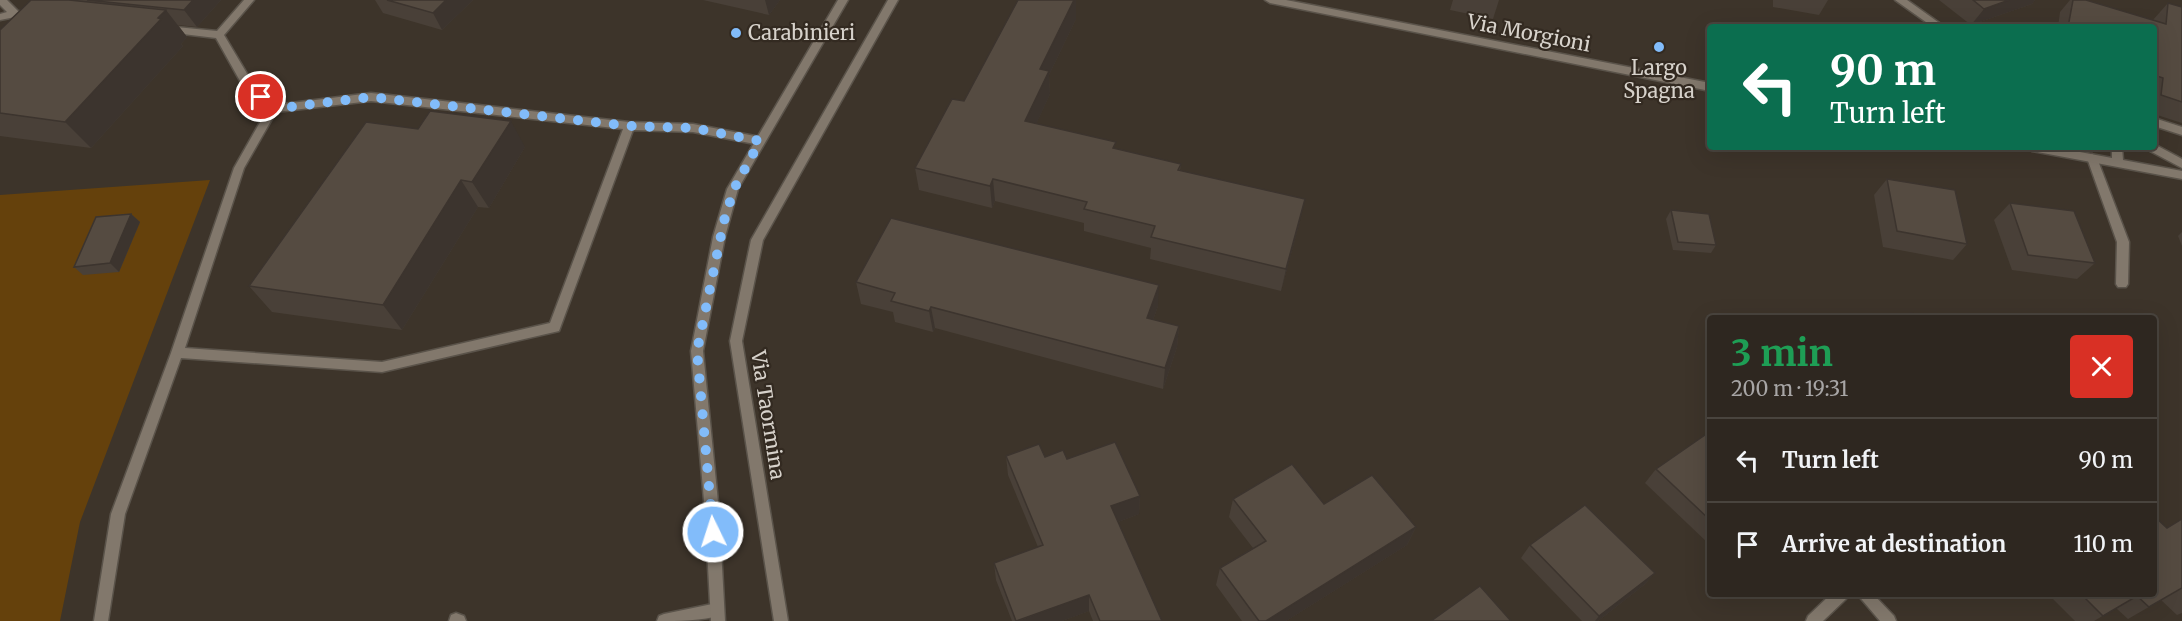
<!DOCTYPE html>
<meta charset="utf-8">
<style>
body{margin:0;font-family:Merriweather,serif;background:#3a332d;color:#f1f3f6;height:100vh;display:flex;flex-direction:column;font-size:22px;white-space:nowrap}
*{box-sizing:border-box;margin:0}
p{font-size:20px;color:#a7a5a5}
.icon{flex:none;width:33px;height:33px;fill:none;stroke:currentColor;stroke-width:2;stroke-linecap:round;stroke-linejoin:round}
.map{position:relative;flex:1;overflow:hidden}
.panel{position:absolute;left:1707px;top:315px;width:450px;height:282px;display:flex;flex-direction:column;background:#2e2720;border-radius:6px;box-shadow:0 6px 24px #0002,0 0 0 2px #49443e}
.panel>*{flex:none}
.guide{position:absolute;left:1707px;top:24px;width:450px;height:126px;border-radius:6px;box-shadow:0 6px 24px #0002,0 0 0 2px #49443e;background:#0b6e4f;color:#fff;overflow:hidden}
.pin{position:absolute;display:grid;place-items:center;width:51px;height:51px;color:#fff;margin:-26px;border:3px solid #fff;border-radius:50%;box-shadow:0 2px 6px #0007}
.me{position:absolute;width:66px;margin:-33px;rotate:356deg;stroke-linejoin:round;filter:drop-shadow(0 0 4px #0008)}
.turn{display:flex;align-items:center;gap:21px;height:126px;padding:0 24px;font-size:27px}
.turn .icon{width:78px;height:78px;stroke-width:2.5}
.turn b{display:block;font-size:42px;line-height:51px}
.round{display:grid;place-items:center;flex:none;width:63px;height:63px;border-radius:6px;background:#3a332d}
.headline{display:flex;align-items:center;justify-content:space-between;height:102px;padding:0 24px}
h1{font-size:36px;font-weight:700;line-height:45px;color:#1e9e55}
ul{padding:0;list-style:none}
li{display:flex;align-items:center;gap:18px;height:84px;padding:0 24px;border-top:2px solid #49443e}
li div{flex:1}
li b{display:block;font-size:22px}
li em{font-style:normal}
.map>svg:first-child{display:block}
.green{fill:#65410c}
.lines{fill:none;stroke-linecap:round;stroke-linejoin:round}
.service-casing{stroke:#5a534a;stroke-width:3}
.minor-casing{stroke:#5a534a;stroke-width:3}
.tertiary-casing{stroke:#5a534a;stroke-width:3}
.service{fill:#82786c;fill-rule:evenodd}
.minor{fill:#82786c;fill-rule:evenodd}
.tertiary{fill:#82786c;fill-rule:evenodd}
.wall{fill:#494038}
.shaded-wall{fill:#3c342e}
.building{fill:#554b41;stroke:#3c342e;stroke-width:1.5}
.route{stroke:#82bcfa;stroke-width:10;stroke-dasharray:0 18}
.poi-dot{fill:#82bcfa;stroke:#332a21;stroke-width:2}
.labels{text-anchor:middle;stroke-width:4.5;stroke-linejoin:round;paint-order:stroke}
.poi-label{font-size:20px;fill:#d7d2cb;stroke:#332a21;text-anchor:start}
.street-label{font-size:20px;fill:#d7d2cb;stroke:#332a21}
</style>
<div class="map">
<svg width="2182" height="621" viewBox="0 0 2182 621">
<rect width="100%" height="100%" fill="#3d342a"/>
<!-- green -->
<polygon class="green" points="210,180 80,522 60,621 0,621 0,195"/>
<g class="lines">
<!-- service casing -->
<g class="service-casing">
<g id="service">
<polygon points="0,0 7,0 18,11 33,13 38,16 33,19 15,17 0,20 0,14 7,12 0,5"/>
<path d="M244 0H254L224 35 252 82 275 105 371 93 629 122 693 124 760 137 765 141 760 145 693 132 633 130 559 331 382 372 181 358 125 514 108 621H94L111 514 171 353 234 168 267 110 244 88 216 38 166 32 161 29 166 26 217 31ZM371 101 623 129 550 323 382 362 185 348 244 168 276 112Z"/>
<path d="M717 603 722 605 724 610 722 615C701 621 679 621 657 621L659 616 664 614Z"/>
<polygon points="456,613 464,616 466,621 449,621 451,615"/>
</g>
</g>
<!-- minor casing -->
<g class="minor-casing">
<g id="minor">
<polygon points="838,0 848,0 738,189 725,237 703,351 719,512 725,621 711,621 705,512 691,351 713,237 727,189"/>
<polygon points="888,0 898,0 763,240 742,341 788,621 774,621 730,341 751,240"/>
<polygon points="2092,154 2097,158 2129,242 2128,284 2126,287 2118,287 2116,284 2117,242 2087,158"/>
<polygon points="1831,594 1848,594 1846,599 1823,621 1806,621 1808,616"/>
<polygon points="1857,594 1873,594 1894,616 1896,621 1880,621"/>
</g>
</g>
<!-- tertiary casing -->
<g class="tertiary-casing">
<g id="tertiary">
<polygon points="1265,0 1286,0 1710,83 1710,91 1270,3"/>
<polygon points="1895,0 1907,0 1945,27 1933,27"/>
<polygon points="2154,118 2182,127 2182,135 2154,126"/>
<polygon points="2154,144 2182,159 2182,168 2148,150 2147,147 2154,147"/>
<polygon points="2027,147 2053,147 2112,158 2112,147 2122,147 2123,160 2182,171 2182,179 2032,151"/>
</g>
</g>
<!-- service -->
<use href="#service" class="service"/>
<!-- minor -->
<use href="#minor" class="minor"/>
<!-- tertiary -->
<use href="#tertiary" class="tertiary"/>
</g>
<!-- wall -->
<g class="wall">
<polygon points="31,0 221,0 197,27 178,25 187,37 181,44 183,46 91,148 0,136 0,30"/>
<polygon points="375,0 473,0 442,30 383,13"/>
<polygon points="703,0 780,0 769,15"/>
<polygon points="1453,0 1499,0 1493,19 1450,10"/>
<polygon points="1773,0 1828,0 1819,15 1773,7"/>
<polygon points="1939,0 2035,0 2032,4 1971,25"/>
<polygon points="2070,0 2086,0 2153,20 2168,3 2182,7 2182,123 2154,114 2154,27 2058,27 2060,12"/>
<polygon points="1076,19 1049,75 1050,94 1036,124 1116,149 1181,164 1180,170 1300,221 1281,291 1150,259 1151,248 1084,231 1084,223 995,201 992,208 919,190 915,168 964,101"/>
<polygon points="525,147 489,208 478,207 402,330 272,312 249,286"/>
<polygon points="1887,179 1967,244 1953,260 1883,247 1874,195"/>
<polygon points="2010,203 2095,263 2077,279 2012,270 1994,220"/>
<polygon points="1671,210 1716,245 1711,253 1673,250 1666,219"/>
<polygon points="131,214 140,222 119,272 83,275 74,267"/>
<polygon points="2182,232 2182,246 2178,236"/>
<polygon points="856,282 1158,306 1153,320 1179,326 1177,347 1163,389 935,328 933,332 895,322 893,312 861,304"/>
<polygon points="1910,313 1934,318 1905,318"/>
<polygon points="1710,440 1710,543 1709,544 1645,483 1656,469"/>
<polygon points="1006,456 1045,457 1067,459 1140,496 1139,514 1118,522 1162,621 1093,621 1089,611 1062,621 1012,621 996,580 994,563 1038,547 1008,475"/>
<polygon points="1233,499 1324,504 1416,527 1407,545 1286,621 1242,621 1216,585 1220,568 1253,548 1229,517"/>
<polygon points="2182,519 2182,613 2177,615 2161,600 2128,619 2116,608 2094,621 2075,621 2048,594 2154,594 2167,528"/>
<polygon points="1530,545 1655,573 1644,585 1598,621 1582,621 1521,558"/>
</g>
<!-- shaded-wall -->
<g class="shaded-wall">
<polygon points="193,0 221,0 197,27 184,10"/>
<polygon points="446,0 473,0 442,30 433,13"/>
<polygon points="765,0 780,0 769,15"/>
<polygon points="1074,0 1076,0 1076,19 1049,75 1050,94 1027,144 1025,121 1040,69"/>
<polygon points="2009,0 2035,0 2032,4 1971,25 1984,9"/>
<polygon points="166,10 187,37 181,44 183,46 91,148 65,122"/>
<polygon points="511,121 525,147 489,208 472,182"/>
<polygon points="993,179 995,201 992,208 990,186"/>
<polygon points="461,180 478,207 402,330 383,305"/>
<polygon points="1305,199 1300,221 1281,291 1286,269"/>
<polygon points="131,214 140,222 119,272 110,263"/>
<polygon points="1159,285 1158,306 1146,339 1147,318"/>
<polygon points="931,307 935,328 933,332 929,311"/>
<polygon points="1179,326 1177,347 1163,389 1165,368"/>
<polygon points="1140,496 1139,514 1110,525 1111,506"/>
<polygon points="1416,527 1407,545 1286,621 1266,621"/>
<polygon points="1655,573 1644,585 1598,621 1595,621 1599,616"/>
<polygon points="1089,595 1089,611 1062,621 1018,621"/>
</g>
<!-- building -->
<g class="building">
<polygon points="31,0 69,0 166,10 158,18 161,19 65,122 0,113 0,30"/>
<polygon points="87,0 193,0 184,10"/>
<polygon points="387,0 446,0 433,13"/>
<polygon points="1018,0 1074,0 1040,69 1049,71 1025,121 1116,142 1113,148 1181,164 1178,170 1305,199 1286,269 1151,237 1155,226 1084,209 1087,202 993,179 990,186 915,168 952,99 964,101"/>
<polygon points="1973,0 2009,0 1984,9"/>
<polygon points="2073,0 2086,0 2166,24 2168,3 2182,7 2182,102 2161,95 2163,78 2154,75 2154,27 2068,27"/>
<polygon points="430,111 511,121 472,182 461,180 383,305 249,286 366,122 418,129"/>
<polygon points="1887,179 1955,190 1967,244 1897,231"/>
<polygon points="2010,203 2074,211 2095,263 2028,255"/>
<polygon points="1671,210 1709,214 1716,245 1678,242"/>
<polygon points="131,214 110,263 74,267 96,217"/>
<polygon points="891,218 1159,285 1147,318 1179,326 1165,368 931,307 929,311 891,301 895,293 856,282"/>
<polygon points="1910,313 1934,318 1910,318"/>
<polygon points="1705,435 1710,440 1710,520 1656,469"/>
<polygon points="1115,442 1140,496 1111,506 1162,621 1100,621 1089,595 1016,621 994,563 1043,545 1006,456 1039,444 1045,457 1063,450 1067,459"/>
<polygon points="1292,464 1324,504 1372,475 1416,527 1266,621 1259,621 1220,568 1266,541 1233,499"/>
<polygon points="1585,505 1655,573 1599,616 1530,545"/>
<polygon points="2154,516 2167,528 2182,519 2182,588 2149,607 2137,596 2103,616 2081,594 2154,594"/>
<polygon points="1480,586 1511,621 1431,621"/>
</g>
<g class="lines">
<!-- route -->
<polyline class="route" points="261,97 273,109 371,97 629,126 693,128 760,141 734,189 724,221 697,351 713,532"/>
</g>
<!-- markers -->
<g class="poi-dot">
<circle cx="736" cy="33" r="6"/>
<circle cx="1659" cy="47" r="6"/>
</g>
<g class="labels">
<!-- poi labels -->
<g class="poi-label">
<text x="748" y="40">Carabinieri</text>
<text x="1659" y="75" text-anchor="middle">Largo<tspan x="1659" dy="23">Spagna</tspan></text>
</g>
<!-- street labels -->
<g class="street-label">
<text transform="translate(1529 33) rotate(11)" y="7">Via Morgioni</text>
<text transform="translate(768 415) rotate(81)" y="7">Via Taormina</text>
</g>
</g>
</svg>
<div class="pin" style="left:261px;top:97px;background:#d93025"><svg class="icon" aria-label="arrive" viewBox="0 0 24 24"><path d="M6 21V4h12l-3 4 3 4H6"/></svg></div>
<svg class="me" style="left:713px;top:532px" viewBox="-20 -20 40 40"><circle r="17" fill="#82bcfa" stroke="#fff" stroke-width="3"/><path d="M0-11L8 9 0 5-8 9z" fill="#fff"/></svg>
<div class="guide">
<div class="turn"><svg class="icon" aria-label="left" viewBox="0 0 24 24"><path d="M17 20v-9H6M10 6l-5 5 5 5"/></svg><div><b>90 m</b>Turn left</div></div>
</div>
<section class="panel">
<div class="headline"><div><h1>3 min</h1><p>200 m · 19:31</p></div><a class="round" style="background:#d93025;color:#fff"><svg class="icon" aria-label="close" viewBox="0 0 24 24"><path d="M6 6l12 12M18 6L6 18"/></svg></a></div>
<ul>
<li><svg class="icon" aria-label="left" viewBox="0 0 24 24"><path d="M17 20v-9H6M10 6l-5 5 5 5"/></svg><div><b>Turn left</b></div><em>90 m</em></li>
<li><svg class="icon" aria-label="arrive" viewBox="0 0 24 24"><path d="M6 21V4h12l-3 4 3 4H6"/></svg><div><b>Arrive at destination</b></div><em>110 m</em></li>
</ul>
</section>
</div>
